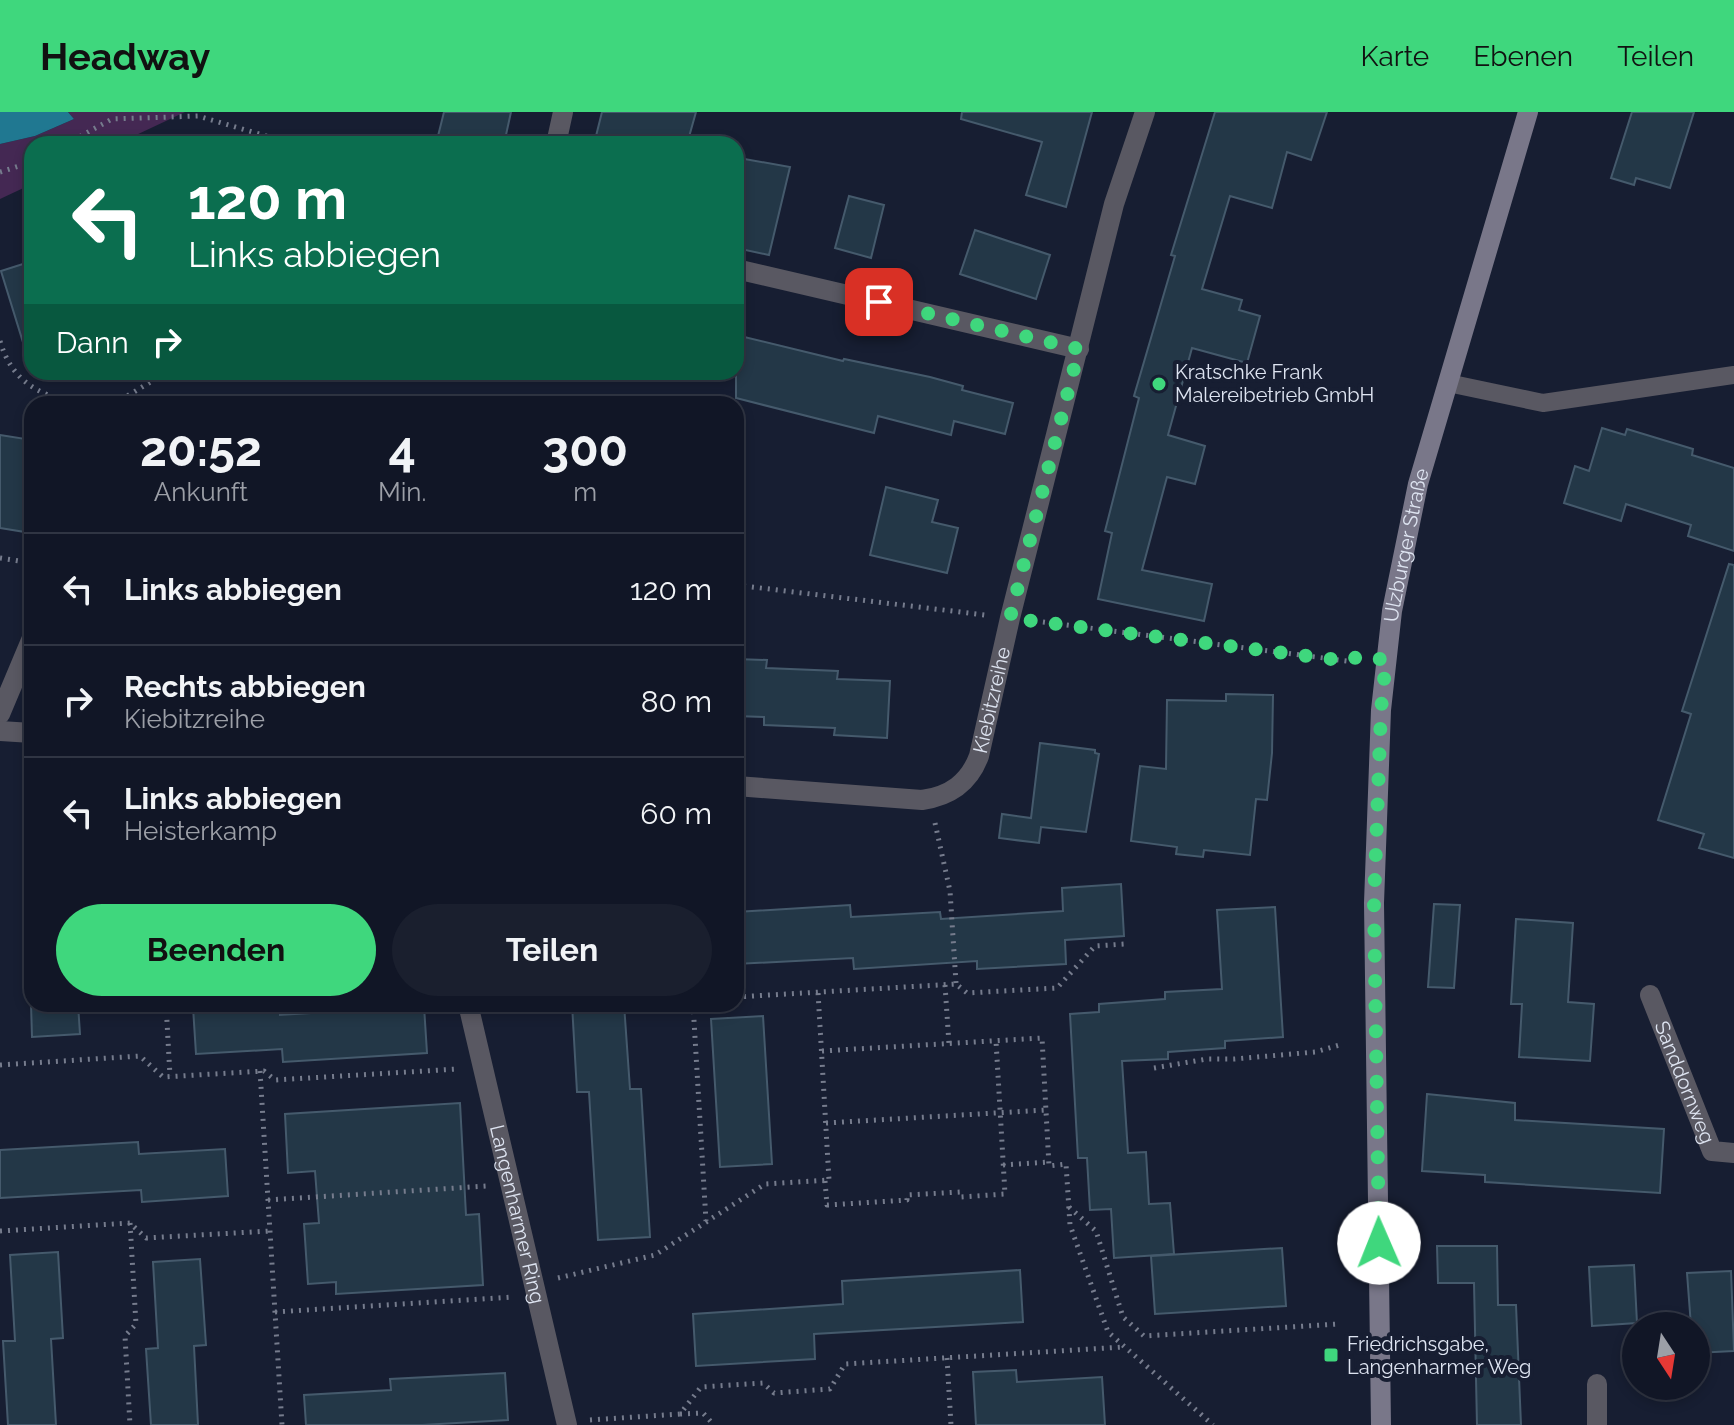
<!DOCTYPE html>
<html lang="de">
<meta charset="utf-8">
<style>
body{margin:0;font-family:Raleway,sans-serif;background:#1a1f2e;color:#f1f3f6;height:100vh;display:flex;flex-direction:column;font-size:30px;white-space:nowrap}
*{box-sizing:border-box;margin:0}
p{font-size:26px;color:#9c9fa7}
.icon{flex:none;width:44px;height:44px;fill:none;stroke:currentColor;stroke-width:2;stroke-linecap:round;stroke-linejoin:round}
.map{position:relative;flex:1;overflow:hidden}
.drawer{position:absolute;left:24px;top:284px;width:720px;height:616px;display:flex;flex-direction:column;background:#111626;border-radius:24px;box-shadow:0 4px 12px #0003,0 0 0 2px #303543}
.drawer>*{flex:none}
.top-card{position:absolute;left:24px;top:24px;width:720px;height:244px;border-radius:24px;box-shadow:0 4px 12px #0003,0 0 0 2px #303543;background:#0b6e4f;color:#fff;overflow:hidden}
.needle{width:52px;rotate:168deg}
.buttons{position:absolute;left:1622px;top:1200px;display:grid;gap:16px}
.buttons a{display:grid;place-items:center;width:88px;height:88px;border-radius:50%;background:#111626;box-shadow:0 4px 12px #0003,0 0 0 2px #303543;font-size:40px}
.pin{position:absolute;display:grid;place-items:center;width:68px;height:68px;color:#fff;margin:-34px;border-radius:16px;box-shadow:0 4px 12px #0006}
.me{position:absolute;width:88px;margin:-44px;rotate:359deg;stroke-linejoin:round;filter:drop-shadow(0 0 6px #0008)}
.turn{display:flex;align-items:center;gap:28px;height:168px;padding:0 32px;font-size:36px}
.turn .icon{width:104px;height:104px;stroke-width:2.5}
.turn b{display:block;font-size:56px;line-height:68px}
.then{display:flex;align-items:center;height:76px;padding:0 32px;background:#0003;gap:16px;font-size:30px}
.eta{display:flex;justify-content:space-evenly;align-items:center;height:136px;text-align:center}
.eta b{font-size:48px;font-weight:700;line-height:56px}
.cta{display:flex;gap:16px;margin-top:auto;padding:16px 32px}
.cta a{flex:1;height:92px;border-radius:48px;background:#3fd77d;color:#111;font-size:32px;font-weight:700;line-height:92px;text-align:center}
.cta a+a{background:#1a1f2e;color:#f1f3f6}
ul{padding:0;list-style:none}
li{display:flex;align-items:center;gap:24px;height:112px;padding:0 32px;border-top:2px solid #303543}
li div{flex:1}
li b{display:block;font-size:30px}
li em{font-style:normal}
header{display:flex;align-items:center;gap:48px;box-sizing:border-box;height:112px;padding:0 40px;background:#3fd77d;color:#111}
header strong{font-size:38px}
nav{display:flex;gap:44px;margin-inline-start:auto;font-size:28px}
.map>svg:first-child{display:block}
.green{fill:#442853}
.water{fill:#207891}
.building{fill:#233747;stroke:#455a6c;stroke-width:2}
.lines{fill:none;stroke-linecap:round;stroke-linejoin:round}
.path{stroke:#767c8d;stroke-width:5;stroke-dasharray:2 6;stroke-linecap:butt}
.service{stroke:#595862;stroke-width:18}
.minor{stroke:#595862;stroke-width:20}
.secondary{stroke:#797789;stroke-width:20}
.route{stroke:#3fd77d;stroke-width:14;stroke-dasharray:0 25.2}
.poi-dot{fill:#3fd77d;stroke:#171e32;stroke-width:3}
.labels{text-anchor:middle;stroke-width:8;stroke-linejoin:round;paint-order:stroke}
.poi-label{font-size:20px;fill:#dee4f1;stroke:#171e32;text-anchor:start}
.street-label{font-size:20px;fill:#dee4f1;stroke:#171e32}
</style>
<header>
<strong>Headway</strong>
<nav><a>Karte</a><a>Ebenen</a><a>Teilen</a></nav>
</header>
<div class="map">
<svg width="1734" height="1313" viewBox="0 0 1734 1313">
<rect width="100%" height="100%" fill="#171e32"/>
<!-- green -->
<polygon class="green" points="68,0 185,0 117,32 32,32 32,72 0,87 0,32 35,24 74,7"/>
<!-- water -->
<polygon class="water" points="0,0 68,0 74,7 35,24 0,32"/>
<!-- building -->
<g class="building">
<polygon points="444,0 511,0 504,32 472,32 438,24"/>
<polygon points="602,0 696,0 687,32 594,32"/>
<polygon points="962,0 1092,0 1066,95 1026,83 1042,30 961,7"/>
<polygon points="1215,0 1327,0 1311,48 1287,40 1272,96 1230,84 1202,177 1242,188 1239,198 1260,204 1247,251 1192,236 1168,323 1205,334 1195,372 1167,365 1142,458 1212,472 1204,509 1098,487 1112,421 1105,419 1139,286 1134,284 1175,144 1171,143"/>
<polygon points="1632,0 1694,0 1670,76 1636,66 1634,73 1611,66"/>
<polygon points="739,46 790,55 769,143 736,136 736,59"/>
<polygon points="849,84 884,93 871,146 835,136"/>
<polygon points="975,118 1050,143 1036,187 960,162"/>
<polygon points="26,151 32,171 32,239 26,240 1,159"/>
<polygon points="736,223 843,249 844,247 930,265 963,274 962,278 1013,291 1005,322 954,309 951,323 878,304 874,321 736,286"/>
<polygon points="1602,316 1625,323 1627,317 1693,337 1692,343 1734,356 1734,439 1688,424 1691,413 1626,392 1621,409 1564,391 1575,354 1589,359"/>
<polygon points="0,323 32,328 32,378 25,420 0,416"/>
<polygon points="886,375 938,388 932,410 958,416 947,461 870,443"/>
<polygon points="1729,452 1734,453 1734,746 1699,736 1704,722 1658,708 1691,602 1682,599"/>
<polygon points="736,547 767,548 766,556 838,559 837,567 890,569 887,626 834,623 835,616 764,613 764,605 736,604"/>
<polygon points="1226,582 1273,583 1272,641 1267,688 1256,687 1250,743 1204,738 1203,745 1176,742 1177,735 1131,729 1140,654 1166,657 1167,588 1226,589"/>
<polygon points="1040,631 1095,638 1095,641 1099,642 1086,720 1041,715 1039,731 999,726 1002,702 1031,706"/>
<polygon points="1121,772 1124,824 1065,828 1066,852 977,857 977,849 854,857 853,846 736,852 736,800 850,793 851,805 940,800 941,807 1063,799 1062,776"/>
<polygon points="1434,792 1460,793 1454,876 1428,875"/>
<polygon points="1275,795 1283,925 1225,929 1225,936 1168,940 1168,947 1122,949 1128,1041 1146,1040 1149,1092 1170,1091 1174,1142 1114,1146 1111,1097 1090,1098 1087,1046 1078,1046 1070,902 1099,900 1099,892 1165,887 1165,880 1222,877 1217,798"/>
<polygon points="1516,807 1573,811 1568,890 1594,892 1590,949 1519,945 1522,892 1511,892"/>
<polygon points="31,892 78,892 80,922 32,925"/>
<polygon points="239,892 280,892 280,903 424,894 427,941 283,950 282,937 196,942 193,895"/>
<polygon points="572,892 624,892 630,977 641,977 650,1125 598,1128 589,980 577,980"/>
<polygon points="763,904 772,1052 720,1055 711,907"/>
<polygon points="1427,982 1515,991 1515,1008 1664,1017 1660,1081 1485,1070 1485,1063 1422,1059"/>
<polygon points="460,991 466,1103 479,1102 483,1173 336,1182 336,1170 308,1172 304,1112 319,1111 315,1059 288,1061 285,1002"/>
<polygon points="138,1030 139,1042 225,1037 228,1084 142,1090 141,1078 0,1086 0,1038"/>
<polygon points="1437,1134 1497,1134 1498,1193 1516,1193 1521,1313 1477,1313 1474,1171 1438,1171"/>
<polygon points="1282,1136 1286,1194 1155,1202 1151,1144"/>
<polygon points="58,1140 63,1226 51,1227 56,1313 8,1313 3,1229 15,1229 10,1143"/>
<polygon points="200,1147 206,1233 194,1234 198,1313 151,1313 146,1237 158,1236 153,1150"/>
<polygon points="1634,1153 1637,1211 1592,1214 1589,1155"/>
<polygon points="1020,1158 1023,1210 814,1222 815,1247 696,1254 693,1202 843,1192 842,1169"/>
<polygon points="1731,1159 1734,1239 1696,1241 1696,1214 1691,1214 1687,1161"/>
<polygon points="1016,1258 1017,1270 1102,1265 1105,1313 976,1313 973,1260"/>
<polygon points="505,1261 508,1308 422,1313 306,1313 304,1283 391,1278 390,1267"/>
</g>
<g class="lines">
<!-- path -->
<g class="path">
<polyline points="66,32 112,7 198,4 283,29 286,32"/>
<polyline points="0,60 32,50"/>
<path d="M0 229C12 269 36 281 75 292"/>
<polyline points="114,292 167,260"/>
<polyline points="0,446 32,451"/>
<polyline points="736,473 985,503"/>
<polyline points="1035,509 1347,549 1361,544"/>
<polyline points="935,711 950,779 956,871"/>
<polyline points="945,873 949,932"/>
<polyline points="736,885 956,872 967,881 1057,876 1095,834 1125,832"/>
<polyline points="166,892 170,964"/>
<polyline points="693,892 706,1109"/>
<polyline points="822,939 1042,926 1049,1054 1066,1052 1070,1113 1108,1220 1213,1313"/>
<polyline points="0,953 140,944 163,965 264,959 275,968 458,957"/>
<polyline points="1154,956 1207,947 1234,947 1315,940 1343,932"/>
<polyline points="260,959 282,1313"/>
<polyline points="826,1011 1046,998"/>
<polyline points="1003,1053 1049,1050"/>
<polyline points="825,1069 827,1093 907,1088 907,1083 960,1080 961,1085 1005,1082 996,929"/>
<polyline points="268,1088 487,1074"/>
<polyline points="1069,1095 1096,1119 1123,1205 1144,1224 1338,1212"/>
<polyline points="130,1111 136,1212 125,1224 130,1313"/>
<polyline points="0,1119 130,1111 146,1126 270,1119"/>
<polyline points="558,1166 655,1143 765,1072 829,1068 818,880"/>
<polyline points="275,1200 514,1185"/>
<polyline points="947,1246 951,1313"/>
<polyline points="680,1302 703,1301 714,1313"/>
<polyline points="590,1308 680,1302 701,1275 763,1271 774,1281 830,1277 845,1252 1124,1235"/>
</g>
<!-- service -->
<polyline class="service" points="1448,271 1543,291 1734,263"/>
<!-- minor -->
<g class="minor">
<polyline points="556,32 563,0"/>
<polyline points="736,157 1079,237"/>
<polyline points="0,602 32,526"/>
<polyline points="0,619 32,621"/>
<path id="s1" d="M736 674 922 688C950 684 969 671 979 644L1010 506 1114 92 1145 0"/>
<path id="s2" d="M1650 883 1712 1039 1734 1041"/>
<path id="s3" d="M468 892 567 1313"/>
<polyline points="1597,1272 1597,1313"/>
</g>
<!-- secondary -->
<path class="secondary" id="s4" d="M1381 1313 1374 791 1381 598 1392 499 1418 372 1528 0"/>
</g>
<g class="lines">
<!-- route -->
<polyline class="route" points="879,190 1079,237 1010,506 1347,549 1360,544 1386,548 1381,598 1374,791 1379,1131"/>
</g>
<!-- markers -->
<g class="poi-dot">
<circle cx="1159" cy="272" r="8"/>
<rect x="1323" y="1235" width="16" height="16" rx="4"/>
</g>
<g class="labels">
<!-- poi labels -->
<g class="poi-label">
<text x="1175" y="267">Kratschke Frank<tspan x="1175" dy="23">Malereibetrieb GmbH</tspan></text>
<text x="1347" y="1239">Friedrichsgabe,<tspan x="1347" dy="23">Langenharmer Weg</tspan></text>
</g>
<!-- street labels -->
<g class="street-label">
<text dy="7" stroke="none"><textPath href="#s4" startOffset="882">Ulzburger Straße</textPath></text>
<text dy="7" stroke="none"><textPath href="#s1" startOffset="320">Kiebitzreihe</textPath></text>
<text dy="7" stroke="none"><textPath href="#s2" startOffset="94">Sanddornweg</textPath></text>
<text dy="7" stroke="none"><textPath href="#s3" startOffset="216">Langenharmer Ring</textPath></text>
</g>
</g>
</svg>
<div class="buttons">
<a><svg class="needle" viewBox="-14 -14 28 28"><path d="M0-13l5 13h-10z" fill="#e53935"/><path d="M0 13l5-13h-10z" fill="#9c9fa7"/></svg></a>
</div>
<div class="pin" style="left:879px;top:190px;background:#d93025"><svg class="icon" aria-label="arrive" viewBox="0 0 24 24"><path d="M6 21V4h12l-3 4 3 4H6"/></svg></div>
<svg class="me" style="left:1379px;top:1131px" viewBox="-20 -20 40 40"><circle r="19" fill="#fff"/><path d="M0-13L10 11 0 6-10 11z" fill="#3fd77d"/></svg>
<div class="top-card">
<div class="turn"><svg class="icon" aria-label="left" viewBox="0 0 24 24"><path d="M17 20v-9H6M10 6l-5 5 5 5"/></svg><div><b>120 m</b>Links abbiegen</div></div>
<div class="then">Dann<svg class="icon" aria-label="right" viewBox="0 0 24 24"><path d="M7 20v-9h11M14 6l5 5-5 5"/></svg></div>
</div>
<section class="drawer">
<div class="eta">
<div><b>20:52</b><p>Ankunft</p></div>
<div><b>4</b><p>Min.</p></div>
<div><b>300</b><p>m</p></div>
</div>
<ul>
<li><svg class="icon" aria-label="left" viewBox="0 0 24 24"><path d="M17 20v-9H6M10 6l-5 5 5 5"/></svg><div><b>Links abbiegen</b></div><em>120 m</em></li>
<li><svg class="icon" aria-label="right" viewBox="0 0 24 24"><path d="M7 20v-9h11M14 6l5 5-5 5"/></svg><div><b>Rechts abbiegen</b><p>Kiebitzreihe</p></div><em>80 m</em></li>
<li><svg class="icon" aria-label="left" viewBox="0 0 24 24"><path d="M17 20v-9H6M10 6l-5 5 5 5"/></svg><div><b>Links abbiegen</b><p>Heisterkamp</p></div><em>60 m</em></li>
</ul>
<div class="cta"><a>Beenden</a><a>Teilen</a></div>
</section>
</div>
